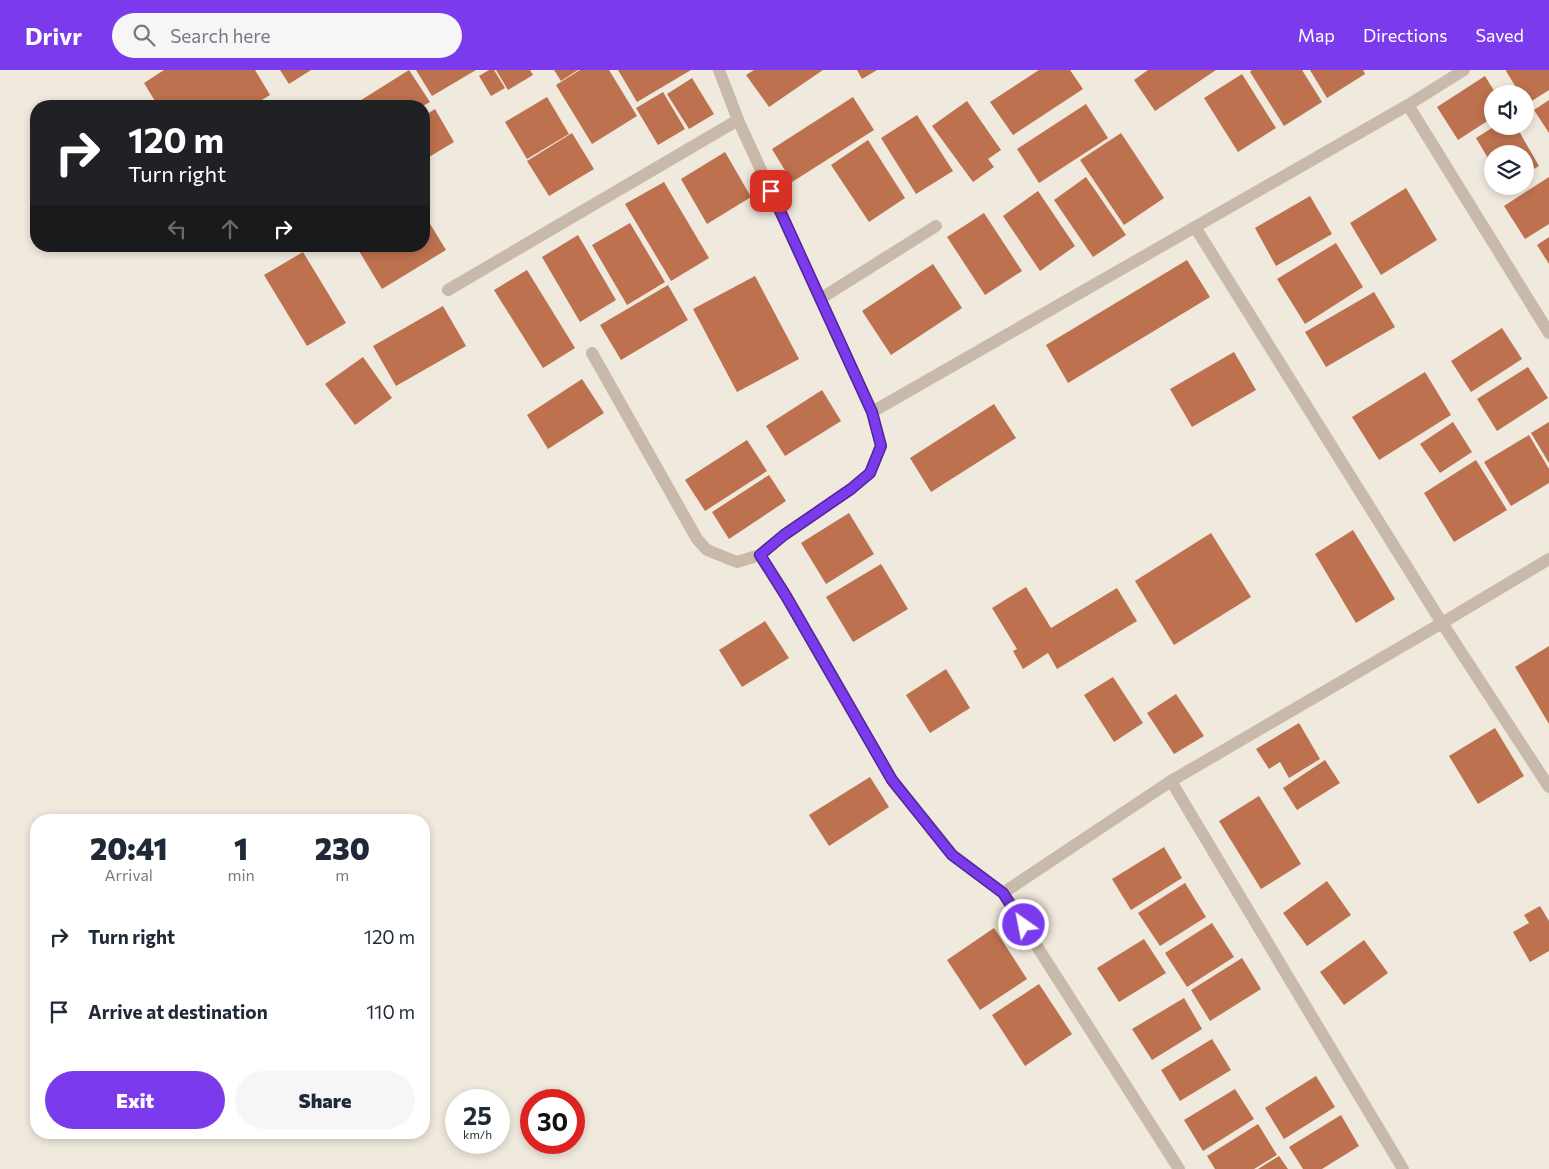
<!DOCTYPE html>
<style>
body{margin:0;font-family:Commissioner,sans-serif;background:#f6f6f7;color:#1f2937;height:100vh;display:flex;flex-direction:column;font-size:19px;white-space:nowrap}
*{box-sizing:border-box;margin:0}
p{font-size:16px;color:#747a83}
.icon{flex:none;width:28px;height:28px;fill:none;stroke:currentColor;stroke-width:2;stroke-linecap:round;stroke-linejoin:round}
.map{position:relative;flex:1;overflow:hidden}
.drawer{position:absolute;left:30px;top:744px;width:400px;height:325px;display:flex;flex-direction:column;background:#fff;border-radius:20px;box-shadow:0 2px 8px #0003}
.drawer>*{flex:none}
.top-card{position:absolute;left:30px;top:30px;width:400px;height:152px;border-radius:20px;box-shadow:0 2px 8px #0003;background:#202124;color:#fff;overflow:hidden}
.buttons{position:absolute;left:1484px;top:15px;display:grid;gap:10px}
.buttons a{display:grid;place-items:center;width:50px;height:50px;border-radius:50%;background:#fff;box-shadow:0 2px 8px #0003;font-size:25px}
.speed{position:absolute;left:445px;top:1019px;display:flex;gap:10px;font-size:25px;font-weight:700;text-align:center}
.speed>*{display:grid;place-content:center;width:65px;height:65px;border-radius:50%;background:#fff;box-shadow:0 2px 8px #0003;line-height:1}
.speed small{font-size:12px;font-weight:400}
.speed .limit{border:8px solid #d22;background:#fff;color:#111}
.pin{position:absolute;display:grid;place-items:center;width:42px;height:42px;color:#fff;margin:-21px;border-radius:10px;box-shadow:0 2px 8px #0006}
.me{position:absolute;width:55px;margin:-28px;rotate:327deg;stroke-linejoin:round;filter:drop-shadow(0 0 4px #0008)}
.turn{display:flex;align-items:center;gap:18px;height:105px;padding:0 15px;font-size:22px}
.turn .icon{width:65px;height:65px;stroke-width:2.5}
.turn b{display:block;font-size:35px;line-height:42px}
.lanes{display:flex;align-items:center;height:48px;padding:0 15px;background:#0003;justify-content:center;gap:25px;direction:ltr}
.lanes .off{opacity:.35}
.eta{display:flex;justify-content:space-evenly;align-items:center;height:85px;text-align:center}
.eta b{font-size:30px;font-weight:800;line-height:35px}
.action{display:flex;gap:10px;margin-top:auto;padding:10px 15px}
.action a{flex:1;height:58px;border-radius:30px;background:#7c3aed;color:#fff;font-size:20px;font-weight:800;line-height:58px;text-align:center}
.action a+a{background:#f6f6f7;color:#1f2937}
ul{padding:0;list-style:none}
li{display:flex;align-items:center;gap:15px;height:75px;padding:0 15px}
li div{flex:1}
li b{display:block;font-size:19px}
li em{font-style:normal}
header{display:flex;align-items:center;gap:30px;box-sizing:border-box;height:70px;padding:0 25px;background:#7c3aed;color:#fff}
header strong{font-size:24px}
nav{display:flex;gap:28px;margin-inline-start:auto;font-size:18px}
.search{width:350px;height:45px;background:#f6f6f7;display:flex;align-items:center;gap:12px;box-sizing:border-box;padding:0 18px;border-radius:28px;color:#747a83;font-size:19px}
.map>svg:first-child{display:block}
.building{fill:#bd714e}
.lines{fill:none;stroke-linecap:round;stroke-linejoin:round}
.minor{stroke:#c8b9aa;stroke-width:12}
.route-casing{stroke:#51269a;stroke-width:12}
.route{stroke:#7c3aed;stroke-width:9}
</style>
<header>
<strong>Drivr</strong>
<div class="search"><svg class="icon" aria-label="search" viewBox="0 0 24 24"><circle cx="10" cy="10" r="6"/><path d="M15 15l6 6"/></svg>Search here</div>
<nav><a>Map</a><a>Directions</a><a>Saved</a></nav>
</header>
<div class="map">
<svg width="1549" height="1099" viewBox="0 0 1549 1099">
<rect width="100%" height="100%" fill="#f0e9dd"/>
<!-- building -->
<g class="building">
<polygon points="164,0 255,0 270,25 252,36 158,36 144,13"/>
<polygon points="280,0 311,0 289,14"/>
<polygon points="409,0 430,32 423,36 361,36 358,32"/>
<polygon points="416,0 476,0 432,26"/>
<polygon points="489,0 494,0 505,18 491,26 479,6"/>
<polygon points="496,0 530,0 533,5 508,20"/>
<polygon points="554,0 578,0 561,11"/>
<polygon points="580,0 609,0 637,46 592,74 556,15"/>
<polygon points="618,0 691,0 637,32"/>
<polygon points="754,0 823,0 769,37 746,5"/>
<polygon points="857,0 877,0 862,9"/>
<polygon points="1039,0 1070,0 1083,19 1013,65 990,32"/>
<polygon points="1148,0 1216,0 1155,41 1134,10"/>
<polygon points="1252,0 1302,0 1322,32 1284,56 1250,2"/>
<polygon points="1310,0 1363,0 1365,4 1327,28"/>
<polygon points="1507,0 1549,0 1549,20 1527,34 1525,24 1520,24 1506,1"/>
<polygon points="1242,4 1276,58 1238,82 1204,28"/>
<polygon points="1485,6 1496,24 1492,24 1492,48 1458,70 1437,37"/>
<polygon points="692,8 714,44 689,59 667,24"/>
<polygon points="663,22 685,59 658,75 636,38"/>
<polygon points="547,27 569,64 527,89 505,52"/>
<polygon points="853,27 874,60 792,112 772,79"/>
<polygon points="1549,30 1549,63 1534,40"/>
<polygon points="967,31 1001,80 988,89 994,97 973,112 932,56"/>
<polygon points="1086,34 1108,68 1039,113 1017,79"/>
<polygon points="435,39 454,72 424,90 424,46"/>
<polygon points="917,45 953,101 916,124 881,68"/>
<polygon points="1495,56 1516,56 1539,96 1525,104 1525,84 1492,84 1492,95 1476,68"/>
<polygon points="572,63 594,99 549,126 527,91"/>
<polygon points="1121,63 1164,128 1124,155 1080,90"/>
<polygon points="868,70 905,128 869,152 831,95"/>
<polygon points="725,82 751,127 707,154 681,109"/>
<polygon points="1086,107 1126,165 1093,187 1054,130"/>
<polygon points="1549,107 1549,154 1525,169 1504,136"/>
<polygon points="664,112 709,188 671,211 625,134"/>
<polygon points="1406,118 1437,170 1381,205 1350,153"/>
<polygon points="1038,121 1075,176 1040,201 1003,146"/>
<polygon points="1310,126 1332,164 1276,196 1255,158"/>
<polygon points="984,143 1022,201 985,225 947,167"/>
<polygon points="424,144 446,180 382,219 356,176 424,176"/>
<polygon points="630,153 665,212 627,235 592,175"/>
<polygon points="578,165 616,230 580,252 542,187"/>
<polygon points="1549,167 1549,194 1537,175"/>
<polygon points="1336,173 1363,217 1305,254 1277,209"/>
<polygon points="303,182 346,253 307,276 264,205"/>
<polygon points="1187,190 1210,227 1068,313 1046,275"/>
<polygon points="933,194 962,238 891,285 862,241"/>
<polygon points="527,200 575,278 543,298 494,220"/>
<polygon points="755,206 799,289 737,322 693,239"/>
<polygon points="668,215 688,250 621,290 600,255"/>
<polygon points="1374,222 1395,257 1326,297 1305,262"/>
<polygon points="443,236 466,276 396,316 373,276"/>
<polygon points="1502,258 1522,289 1471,322 1451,291"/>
<polygon points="1234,282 1256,320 1192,357 1170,319"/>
<polygon points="363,287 392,328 355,355 325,314"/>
<polygon points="1528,297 1548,328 1497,361 1477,329"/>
<polygon points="1425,302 1451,345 1379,390 1352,347"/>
<polygon points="582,309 604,343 548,379 527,345"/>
<polygon points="822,320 841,351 785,386 766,356"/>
<polygon points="994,334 1016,368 931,422 910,388"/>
<polygon points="1453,352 1472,382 1440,403 1420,374"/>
<polygon points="1549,352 1549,393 1531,363"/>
<polygon points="1529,365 1549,399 1549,413 1511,436 1484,392"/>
<polygon points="747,370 767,401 705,441 685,410"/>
<polygon points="1476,390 1507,440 1454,472 1424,423"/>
<polygon points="769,405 786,431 729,469 712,442"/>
<polygon points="849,443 874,484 826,514 801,473"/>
<polygon points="1353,460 1395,529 1356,553 1315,484"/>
<polygon points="1211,463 1251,527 1174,575 1135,511"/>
<polygon points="881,494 908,539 853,572 826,527"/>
<polygon points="1026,517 1051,558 1117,518 1137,551 1057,599 1048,583 1023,599 1013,581 1017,579 992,538"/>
<polygon points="765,551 789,588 742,617 719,580"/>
<polygon points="1549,576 1549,654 1515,597"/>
<polygon points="946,599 970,638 930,663 906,625"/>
<polygon points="1113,607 1143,653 1114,672 1084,625"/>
<polygon points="1176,624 1204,666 1174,684 1147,643"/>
<polygon points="1299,653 1320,689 1289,708 1280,692 1269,699 1256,679"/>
<polygon points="1495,658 1524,706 1478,734 1449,686"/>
<polygon points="1325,690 1340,713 1297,740 1283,718"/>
<polygon points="870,707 889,737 829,776 809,745"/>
<polygon points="1259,726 1301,794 1261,819 1219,751"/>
<polygon points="1164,777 1182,808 1131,840 1112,809"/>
<polygon points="1327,811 1351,845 1307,876 1283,843"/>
<polygon points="1185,813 1206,847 1160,876 1138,843"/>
<polygon points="1540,836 1549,851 1549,881 1530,892 1513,862 1529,853 1524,845"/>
<polygon points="1212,853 1234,887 1187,917 1165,883"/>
<polygon points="994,858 1027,909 980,940 947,890"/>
<polygon points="1144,869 1166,903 1119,932 1097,898"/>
<polygon points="1364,870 1388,903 1344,935 1320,902"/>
<polygon points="1242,888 1261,919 1210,951 1191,920"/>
<polygon points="1039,914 1072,964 1025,996 992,945"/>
<polygon points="1184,928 1202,959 1152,990 1132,959"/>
<polygon points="1212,969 1231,1000 1180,1031 1161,1000"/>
<polygon points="1316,1006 1335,1037 1284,1069 1265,1038"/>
<polygon points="1235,1019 1254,1049 1203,1081 1184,1050"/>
<polygon points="1341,1045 1359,1076 1322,1099 1303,1099 1289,1077"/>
<polygon points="1258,1054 1277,1085 1254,1099 1215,1099 1207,1086"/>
<polygon points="1279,1086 1288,1099 1258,1099"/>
</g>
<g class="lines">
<!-- minor -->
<g class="minor">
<polyline points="719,0 738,50 872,342 881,375 870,403 851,419 784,465 760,485 786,526 892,710 953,785 1003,823"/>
<polyline points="1408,35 1549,263"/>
<polyline points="1195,157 1442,553 1549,717"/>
<polyline points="448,220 738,50"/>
<polyline points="820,229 936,156"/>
<polyline points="592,283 697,469 707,480 737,492 760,485"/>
<polyline points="872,342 1408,35 1464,0"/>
<polyline points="1171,711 1003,823 1179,1099"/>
<polyline points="1403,1099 1171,711 1442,553 1549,489"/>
</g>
</g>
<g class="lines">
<!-- route casing -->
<g class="route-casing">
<polyline id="route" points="771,121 872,342 881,376 870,403 851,419 784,465 760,485 786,526 892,710 952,785 1003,823 1024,855"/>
</g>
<!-- route -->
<use href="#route" class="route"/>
</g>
</svg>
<div class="buttons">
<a><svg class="icon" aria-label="sound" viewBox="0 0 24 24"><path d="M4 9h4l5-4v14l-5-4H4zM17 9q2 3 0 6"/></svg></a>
<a><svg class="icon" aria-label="layers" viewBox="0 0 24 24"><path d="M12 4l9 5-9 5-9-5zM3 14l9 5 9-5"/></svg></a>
</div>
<div class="speed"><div>25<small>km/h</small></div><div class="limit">30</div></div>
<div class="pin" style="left:771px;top:121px;background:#d93025"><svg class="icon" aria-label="arrive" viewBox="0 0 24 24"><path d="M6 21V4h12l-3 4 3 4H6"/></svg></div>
<svg class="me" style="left:1024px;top:855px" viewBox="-20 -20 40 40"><circle r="17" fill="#7c3aed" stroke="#fff" stroke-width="3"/><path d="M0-11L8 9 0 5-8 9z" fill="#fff"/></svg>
<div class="top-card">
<div class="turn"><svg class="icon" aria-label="right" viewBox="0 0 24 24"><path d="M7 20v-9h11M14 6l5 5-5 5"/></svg><div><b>120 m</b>Turn right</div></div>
<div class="lanes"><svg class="icon off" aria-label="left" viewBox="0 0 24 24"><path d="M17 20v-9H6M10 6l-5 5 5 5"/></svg><svg class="icon off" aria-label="ahead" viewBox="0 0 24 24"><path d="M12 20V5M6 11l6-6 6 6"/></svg><svg class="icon" aria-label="right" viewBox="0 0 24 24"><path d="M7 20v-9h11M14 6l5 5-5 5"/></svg></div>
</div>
<section class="drawer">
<div class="eta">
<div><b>20:41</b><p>Arrival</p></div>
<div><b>1</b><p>min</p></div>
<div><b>230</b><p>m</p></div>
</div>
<ul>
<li><svg class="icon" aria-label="right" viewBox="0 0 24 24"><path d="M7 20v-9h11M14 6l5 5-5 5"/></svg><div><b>Turn right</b></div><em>120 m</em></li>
<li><svg class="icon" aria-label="arrive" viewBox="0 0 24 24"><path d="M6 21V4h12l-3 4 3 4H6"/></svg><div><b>Arrive at destination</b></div><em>110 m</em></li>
</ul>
<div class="action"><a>Exit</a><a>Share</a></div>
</section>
</div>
